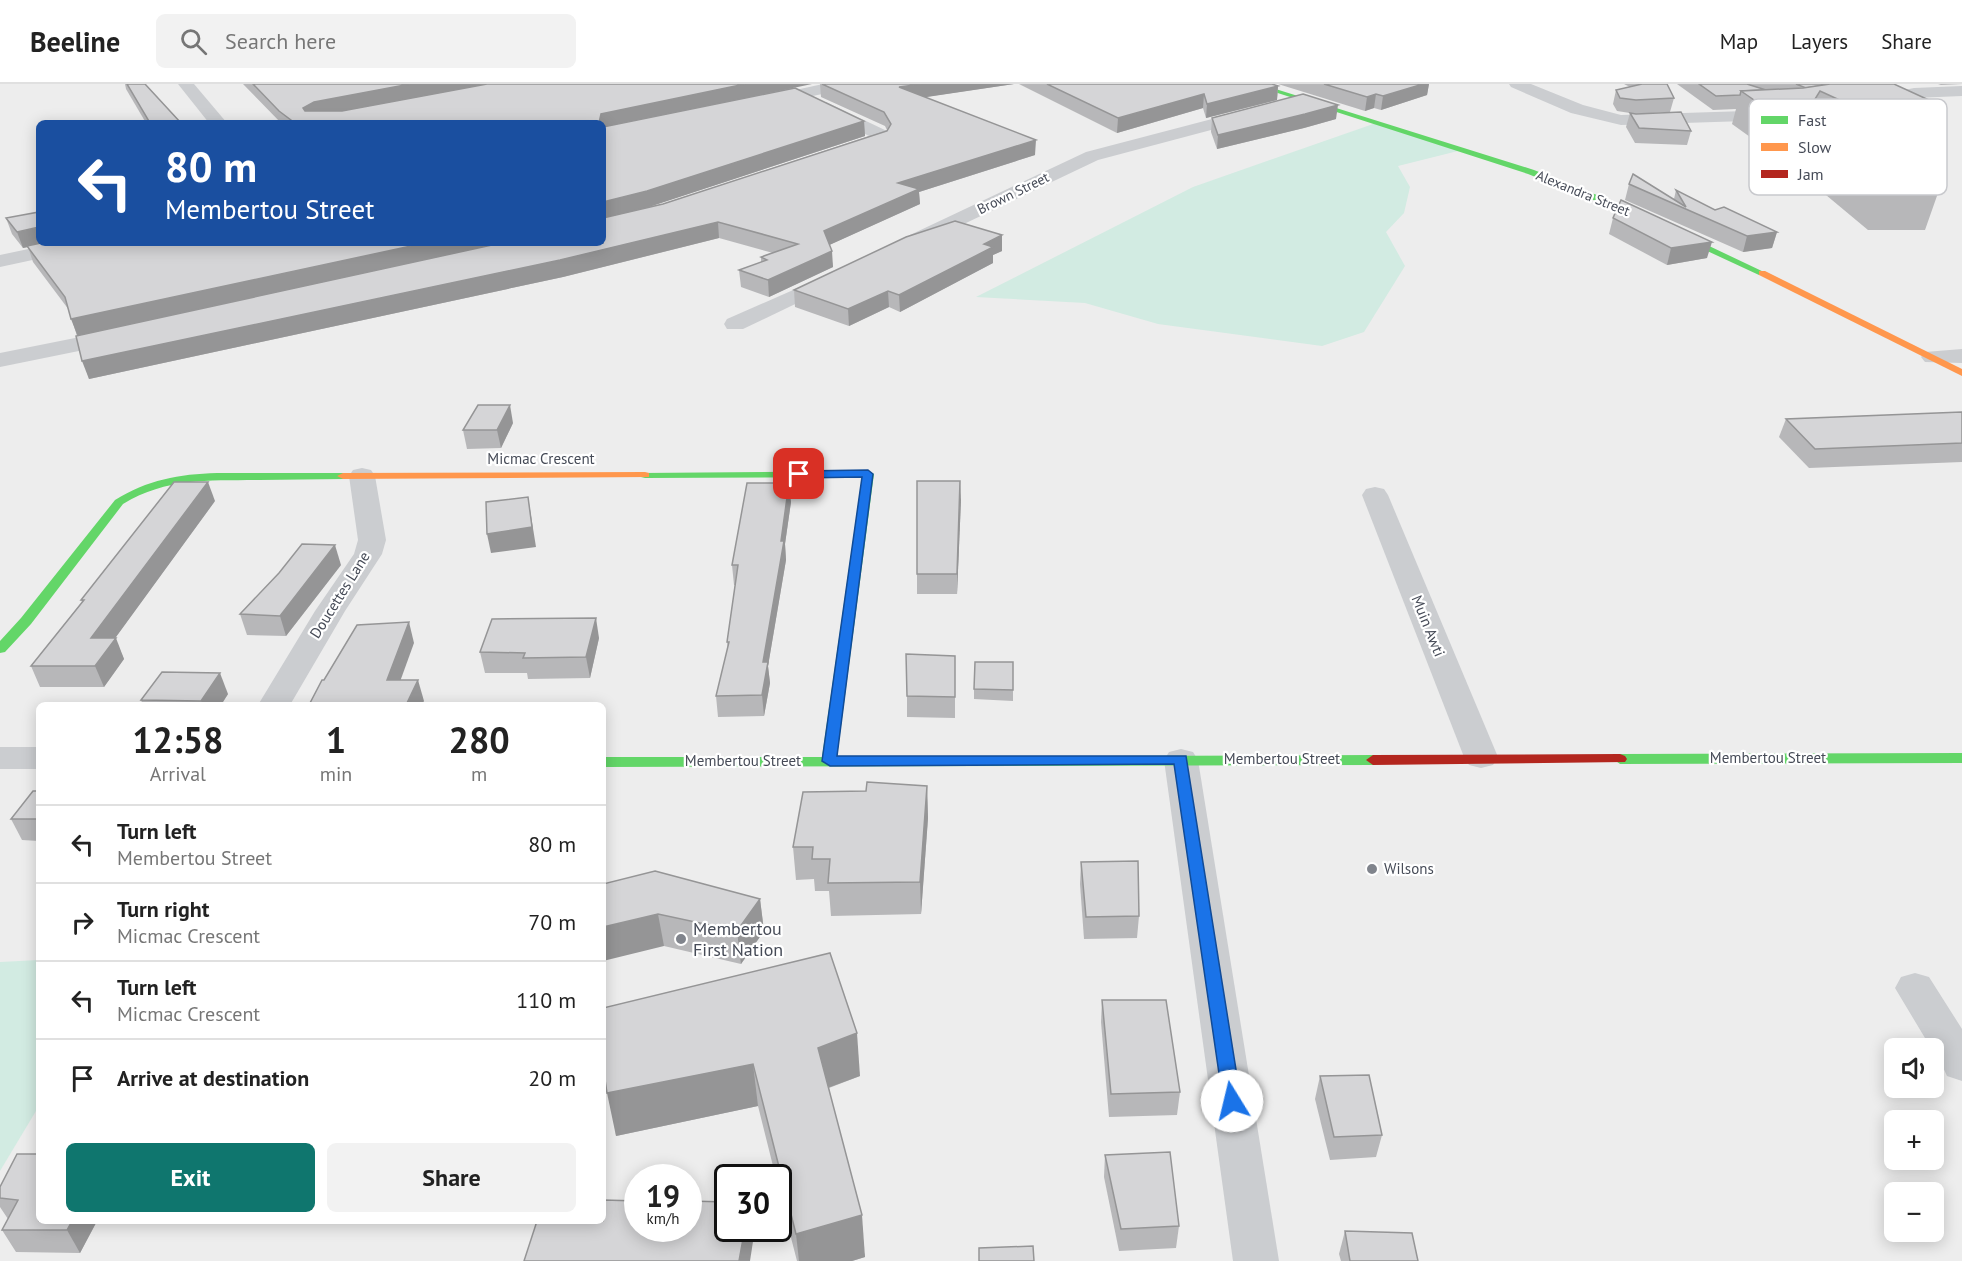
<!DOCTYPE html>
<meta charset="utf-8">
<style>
body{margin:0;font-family:"PT Sans",sans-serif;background:#f2f2f2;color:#222;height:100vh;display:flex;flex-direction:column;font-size:22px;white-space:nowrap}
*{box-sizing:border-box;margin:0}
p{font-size:20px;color:#767676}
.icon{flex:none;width:33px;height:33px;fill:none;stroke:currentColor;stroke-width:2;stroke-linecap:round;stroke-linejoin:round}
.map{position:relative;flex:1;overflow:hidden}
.drawer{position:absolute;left:36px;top:618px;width:570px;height:522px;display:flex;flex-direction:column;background:#fff;border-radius:9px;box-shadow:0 3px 15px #0003}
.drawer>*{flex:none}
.banner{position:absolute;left:36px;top:36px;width:570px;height:126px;border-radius:9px;box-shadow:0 3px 15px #0003;background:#1a4fa0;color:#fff;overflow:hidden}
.controls{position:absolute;left:1884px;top:954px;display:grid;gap:12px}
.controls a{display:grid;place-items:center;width:60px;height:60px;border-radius:9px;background:#fff;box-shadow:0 3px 15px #0003;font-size:30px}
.speed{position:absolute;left:624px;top:1080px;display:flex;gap:12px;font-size:30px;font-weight:700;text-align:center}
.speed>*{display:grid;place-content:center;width:78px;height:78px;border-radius:50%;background:#fff;box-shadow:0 3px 15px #0003;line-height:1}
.speed small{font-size:15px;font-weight:400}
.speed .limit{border:3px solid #111;border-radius:9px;background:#fff;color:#111}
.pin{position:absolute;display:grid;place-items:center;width:51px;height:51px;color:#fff;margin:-26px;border-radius:12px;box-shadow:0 3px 9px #0006}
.me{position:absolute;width:66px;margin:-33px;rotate:351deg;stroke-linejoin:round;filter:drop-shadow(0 0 4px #0008)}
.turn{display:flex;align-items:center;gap:21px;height:126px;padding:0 30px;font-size:27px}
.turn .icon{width:78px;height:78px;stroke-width:2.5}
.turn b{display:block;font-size:42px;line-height:51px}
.eta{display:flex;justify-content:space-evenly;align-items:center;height:102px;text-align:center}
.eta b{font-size:36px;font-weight:700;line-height:42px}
.primary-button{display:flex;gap:12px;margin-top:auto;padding:12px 30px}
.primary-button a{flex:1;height:69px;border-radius:9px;background:#0f766e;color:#fff;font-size:24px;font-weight:700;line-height:69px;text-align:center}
.primary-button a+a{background:#f2f2f2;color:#222}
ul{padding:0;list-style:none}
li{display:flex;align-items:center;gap:18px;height:78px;padding:0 30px;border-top:2px solid #e0e0e0}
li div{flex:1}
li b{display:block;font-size:22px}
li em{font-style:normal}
header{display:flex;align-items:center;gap:36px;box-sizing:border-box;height:84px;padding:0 30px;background:#fff;border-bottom:2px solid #e0e0e0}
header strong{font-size:28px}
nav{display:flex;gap:33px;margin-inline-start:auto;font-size:21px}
.search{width:420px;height:54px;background:#f2f2f2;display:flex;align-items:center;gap:15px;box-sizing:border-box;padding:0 21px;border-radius:9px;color:#767676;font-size:22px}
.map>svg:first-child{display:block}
.green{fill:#d2ebe2}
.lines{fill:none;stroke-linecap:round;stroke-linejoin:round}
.street{fill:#cbcdd0;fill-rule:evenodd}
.fast{fill:#63d668;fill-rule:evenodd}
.slow{fill:#ff974d;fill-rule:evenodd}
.jam{fill:#b3261e;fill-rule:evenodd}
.wall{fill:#b7b7b9}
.shaded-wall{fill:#959596}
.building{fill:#d5d5d7;stroke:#959596;stroke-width:1.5}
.route{fill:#1a73e8;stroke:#114b97;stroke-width:1.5}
.poi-dot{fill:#80848c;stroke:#fff;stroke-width:2}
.labels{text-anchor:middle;stroke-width:4.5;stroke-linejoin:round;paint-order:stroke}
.far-street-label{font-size:14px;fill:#464b57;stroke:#fff}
.street-label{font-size:15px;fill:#464b57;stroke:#fff}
.poi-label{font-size:15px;fill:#464b57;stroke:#fff;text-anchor:start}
.near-poi-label{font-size:18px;fill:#464b57;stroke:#fff;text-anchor:start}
.key{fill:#fff;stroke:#c8c9cd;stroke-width:1.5}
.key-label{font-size:16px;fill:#464b57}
</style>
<header>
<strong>Beeline</strong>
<div class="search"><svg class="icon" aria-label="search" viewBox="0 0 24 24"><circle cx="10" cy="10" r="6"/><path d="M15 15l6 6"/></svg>Search here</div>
<nav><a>Map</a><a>Layers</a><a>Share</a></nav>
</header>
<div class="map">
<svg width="1962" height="1177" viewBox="0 0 1962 1177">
<rect width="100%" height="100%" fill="#ededed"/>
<!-- green -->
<g class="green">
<polygon points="1376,39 1462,66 1398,82 1410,103 1404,129 1386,148 1405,182 1364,248 1322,262 1158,240 1085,219 976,213 1193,103"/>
<polygon points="39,876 39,1022 0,1087 0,878"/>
</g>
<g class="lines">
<!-- street -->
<g class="street">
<polygon points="178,0 194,0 227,39 209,39"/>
<polygon points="823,0 854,0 846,5 765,22 757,17 759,14"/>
<polygon points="1509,0 1531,0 1583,21 1621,31 1777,26 1785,31 1777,36 1621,41 1571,29 1511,3"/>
<polygon points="1962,2 1962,12 1914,14 1871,22 1863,17 1865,14 1914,4"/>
<polygon points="826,18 887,47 890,51 885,60 846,72 840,71 837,67 840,63 871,53 820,27 818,23 820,19"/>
<polygon points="1254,24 1262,29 1260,33 1098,76 924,159 910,159 907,155 910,151 1086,68"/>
<polygon points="57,159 96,159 93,163 0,183 0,171"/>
<polygon points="834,188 841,190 845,194 841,198 743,245 727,245 724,240 727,235"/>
<polygon points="120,245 128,247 131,252 128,257 0,283 0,269"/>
<polygon points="1962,265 1962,279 1925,278 1921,273 1925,268"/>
<polygon points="362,384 371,386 375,392 386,456 382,470 345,527 290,621 258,621 315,527 354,470 358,456 349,392 353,386"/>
<polygon points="1375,403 1384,405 1388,411 1498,673 1493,681 1481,684 1469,681 1464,673 1362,411 1366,405"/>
<rect x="0" y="663" width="39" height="22"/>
<polygon points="1181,665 1193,668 1198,676 1279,1177 1233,1177 1164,676 1169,668"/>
<polygon points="1915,889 1929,893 1962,945 1962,997 1947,992 1934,964 1931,964 1895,904 1901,893"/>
</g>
<!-- fast -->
<g class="fast">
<polygon points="1250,0 1260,0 1534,86 1627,123 1766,189 1759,191 1621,127 1528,90"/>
<polygon points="868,387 874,390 837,673 1373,671 1380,676 1373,681 603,683 603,673 822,673 862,393 645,394 641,393 641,389"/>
<path d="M217 389H343L349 392 343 395C315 395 287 396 259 396 209 397 168 393 123 420L31 540 5 568 0 569V557L21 534 115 416C147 396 179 390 217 389Z"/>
<polygon points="1962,669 1962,679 1620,680 1613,675 1620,670"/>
</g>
<!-- slow -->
<g class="slow">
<polygon points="1759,187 1765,187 1962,285 1962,292 1759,191"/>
<polygon points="645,388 649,389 649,393 343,395 337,392 343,389"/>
</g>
<!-- jam -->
<polygon class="jam" points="1620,670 1625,672 1627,675 1625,678 1373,681 1366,676 1373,671"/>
</g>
<!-- wall -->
<g class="wall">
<polygon points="125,0 145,0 181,39 146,39 126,5"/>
<polygon points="243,0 486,0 795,4 864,37 865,52 651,122 663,120 887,46 885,42 821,13 820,0 1014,0 925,13 1035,71 919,108 920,120 829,161 833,183 769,213 741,203 739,186 761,178 761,173 773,169 719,154 563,193 89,295 77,252 69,226 33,178 28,163 23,164 12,150 6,134 39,159 603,159 603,39 281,39"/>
<polygon points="1019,0 1272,0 1278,2 1277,16 1206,34 1203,24 1117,49"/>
<polygon points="1278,0 1429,0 1427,11 1381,26 1374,24 1365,27"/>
<polygon points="1624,0 1667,0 1674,14 1670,28 1633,30 1691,47 1687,61 1635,59 1626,43 1630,29 1617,27 1613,20 1616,6 1630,3"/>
<polygon points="1677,0 1894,0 1931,17 1923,39 1925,41 1913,75 1907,85 1938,109 1925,146 1868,146 1796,86 1732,40 1736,25 1713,26"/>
<polygon points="1938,0 1962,0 1941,1"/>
<polygon points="1212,34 1336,35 1304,44 1217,65 1211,48"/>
<polygon points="1629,100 1674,115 1676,106 1715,126 1777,148 1772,164 1743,168 1625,116"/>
<polygon points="1613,134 1707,174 1667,181 1609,150"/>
<polygon points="1002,151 1002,167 993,171 993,179 900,228 889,223 849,242 795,223 794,206"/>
<polygon points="1962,328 1962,378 1809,384 1779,353 1786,335"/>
<polygon points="513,339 501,364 467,365 463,346"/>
<polygon points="961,416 957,510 917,510 917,490"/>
<polygon points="215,417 115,554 124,575 104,603 40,603 31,582 82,518 81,516"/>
<polygon points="791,418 785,460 786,476 768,582 770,599 764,632 718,633 716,612 728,565 727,558 735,501 734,501 732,481"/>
<polygon points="341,481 286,552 247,551 240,530"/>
<polygon points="599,554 590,594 528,595 527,589 485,589 480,568"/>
<polygon points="955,572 955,634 907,633 907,612"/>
<polygon points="1013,578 1013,617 974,615 974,605"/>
<polygon points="228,610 221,621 143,621 141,616"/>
<polygon points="927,702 928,734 921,830 831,832 829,807 815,807 814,795 796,796 793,763 866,707"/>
<polygon points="39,707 39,757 22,756 11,735"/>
<polygon points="1081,778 1139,832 1137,854 1084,855 1080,800"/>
<polygon points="603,800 760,815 764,847 741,880 664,862"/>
<polygon points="1102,916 1180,1008 1177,1031 1109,1033 1101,938"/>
<polygon points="603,924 860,992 829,1004 865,1173 852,1177 797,1177 778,1103 778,1094 776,1094 758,1022 616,1052"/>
<polygon points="1320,992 1382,1051 1376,1073 1330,1076 1315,1015"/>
<polygon points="1105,1071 1179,1142 1176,1164 1119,1167 1104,1093"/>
<polygon points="0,1103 97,1137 80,1169 16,1168 2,1146 8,1135 0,1123"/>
<polygon points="1345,1147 1418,1177 1341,1177 1339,1170"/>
</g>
<!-- shaded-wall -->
<g class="shaded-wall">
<polygon points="410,0 486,0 307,39 303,24 314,18"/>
<polygon points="745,0 812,0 603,44 603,39 599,39 601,30"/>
<polygon points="922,0 1014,0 900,17 899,3"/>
<polygon points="1423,0 1429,0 1427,11 1381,26 1383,12"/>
<polygon points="1278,2 1277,16 1206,34 1207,20"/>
<polygon points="1204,10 1203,24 1117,49 1118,34"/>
<polygon points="1376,10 1374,24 1365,27 1367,13"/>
<polygon points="1338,21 1336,35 1304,44 1217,65 1218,51"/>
<polygon points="864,37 865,52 649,123 603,135 603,118"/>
<polygon points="1925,41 1913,75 1906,87 1918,52"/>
<polygon points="1036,56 1035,71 919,108 920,120 825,163 824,147 898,99"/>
<polygon points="718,138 719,154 563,193 89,295 82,277"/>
<polygon points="39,143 39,159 46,159 23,164 17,148"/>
<polygon points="1777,148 1772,164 1743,168 1747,152"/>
<polygon points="1002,151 1002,167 993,171 993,179 900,228 899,211 984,160"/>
<polygon points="1712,158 1707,174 1667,181 1671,164"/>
<polygon points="425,159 503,159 78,253 71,235"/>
<polygon points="832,167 833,183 769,213 768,196"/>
<polygon points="888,207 889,223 849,242 848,225"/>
<polygon points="510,321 513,339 501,364 497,346"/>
<polygon points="960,397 961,416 957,510 957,490"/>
<polygon points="208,398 215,417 100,575 91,554"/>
<polygon points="789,399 791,418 785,460 786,476 768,582 770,599 764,632 762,611 763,578"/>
<polygon points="528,413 536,463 491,469 487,450"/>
<polygon points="335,461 341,481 286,552 280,532"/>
<polygon points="596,534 599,554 590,594 586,573"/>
<polygon points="409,538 414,559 393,617 387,596"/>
<polygon points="116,554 124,575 104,603 95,582"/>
<polygon points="220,589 228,610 221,621 203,621 201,617"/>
<polygon points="418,596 424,617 422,621 406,621"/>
<polygon points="927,702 928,734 921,830 920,798"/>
<polygon points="760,815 764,847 741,880 737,847"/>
<polygon points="658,830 664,862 603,877 603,843"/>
<polygon points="857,949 860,992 822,1006 818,964"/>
<polygon points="753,980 758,1022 616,1052 607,1009"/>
<polygon points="862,1131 865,1173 852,1177 799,1177 796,1150"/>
<polygon points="72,1137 97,1137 80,1169 67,1146"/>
<polygon points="745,1144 753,1144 754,1151 750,1177 739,1177"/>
</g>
<!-- building -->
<g class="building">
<polygon points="127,0 145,0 181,39 150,39"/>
<polygon points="253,0 410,0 314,18 303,24 305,27 342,27 487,0 745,0 601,30 599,39 295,39 279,27"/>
<polygon points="822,0 922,0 899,3 1036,56 898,99 919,105 824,147 832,167 768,196 739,186 767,176 761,173 798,160 718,138 560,176 82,277 76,252 501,159 603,159 603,134 663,120 887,47 891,40 884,28"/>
<polygon points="1047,0 1272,0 1278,2 1207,20 1204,10 1118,34"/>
<polygon points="1324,0 1423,0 1383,12 1376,10 1367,13"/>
<polygon points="1642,0 1667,0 1674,14 1636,16 1620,14 1616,6"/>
<polygon points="1699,0 1747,0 1766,6 1741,7 1740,11 1716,12"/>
<polygon points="1796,0 1831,0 1806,4"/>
<polygon points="1830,0 1894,0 1931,17 1893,19 1925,41 1918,52 1820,7 1815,15 1938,109 1881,110 1806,52 1741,7 1803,4"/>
<polygon points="795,4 864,37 647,107 603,118 603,43"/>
<polygon points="1303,10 1338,21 1305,30 1218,51 1212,34"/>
<polygon points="1681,28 1691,47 1639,44 1630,29 1636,30"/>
<polygon points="1633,90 1686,123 1676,106 1715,126 1724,123 1777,148 1747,152 1629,100"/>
<polygon points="1621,116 1712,158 1671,164 1613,134"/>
<polygon points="39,128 39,143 17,148 6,134"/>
<polygon points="955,137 1002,151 984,160 993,163 899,211 888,207 848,225 794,206 906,153"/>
<polygon points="41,159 425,159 71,235 65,213 27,162"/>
<polygon points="478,321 510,321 497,346 463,346"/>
<polygon points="1962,328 1962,359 1815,365 1786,335"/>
<polygon points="917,397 960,397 957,490 917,490"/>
<polygon points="174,398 208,398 91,554 116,554 95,582 31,582 84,516 81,516"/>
<polygon points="747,399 789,399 781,457 784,457 763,578 768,578 762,611 716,612 729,558 727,558 738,481 732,481"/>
<polygon points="528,413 532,443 487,450 486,418"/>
<polygon points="302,460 335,461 280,532 240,530 279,489"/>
<polygon points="596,534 586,573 523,574 525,569 480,568 492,535"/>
<polygon points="409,538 387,596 418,596 406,621 309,621 322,596 324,596 357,541"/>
<polygon points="906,570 955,572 955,613 907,612"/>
<polygon points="975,578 1013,578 1013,606 974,605"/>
<polygon points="162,588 220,589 201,617 141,616"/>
<polygon points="867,698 927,702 920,798 828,799 830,775 812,775 813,763 793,763 803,708 866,707"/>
<polygon points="33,707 39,707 39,735 11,735"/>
<polygon points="1138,777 1139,832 1086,833 1081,778"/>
<polygon points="655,787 760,815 737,847 658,830 603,843 603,800"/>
<polygon points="830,869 857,949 818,964 862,1131 796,1150 753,980 607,1009 603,982 603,924"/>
<polygon points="1102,916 1166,916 1180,1008 1111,1010"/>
<polygon points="1369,991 1382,1051 1334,1053 1320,992"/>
<polygon points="1170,1068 1179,1142 1121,1145 1105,1071"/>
<polygon points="17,1070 39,1070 39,1137 72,1137 67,1146 2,1146 18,1116 0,1114 0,1103"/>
<polygon points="603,1116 638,1117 638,1144 688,1144 688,1117 728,1118 728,1144 745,1144 739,1177 524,1177 537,1137 603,1137"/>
<polygon points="1345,1147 1412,1149 1418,1177 1350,1177"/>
<polygon points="1033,1162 1034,1177 979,1177 979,1164"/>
</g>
<!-- route -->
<polygon class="route" points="868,386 873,390 837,672 1186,672 1241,1017 1239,1023 1232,1025 1226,1023 1223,1017 1174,680 830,682 822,677 862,393 799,394 793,390 799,387"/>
<!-- markers -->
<g class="poi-dot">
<circle cx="1372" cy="785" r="6"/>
<circle cx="681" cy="855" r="6"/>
</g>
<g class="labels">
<!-- far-street labels -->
<g class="far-street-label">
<text transform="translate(1013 109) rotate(-26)" y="5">Brown Street</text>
<text transform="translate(1583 109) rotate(22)" y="5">Alexandra Street</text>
</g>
<!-- street labels -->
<g class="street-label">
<text x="541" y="380">Micmac Crescent</text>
<text transform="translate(340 511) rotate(-58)" y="5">Doucettes Lane</text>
<text transform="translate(1428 542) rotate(68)" y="5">Muin Awti</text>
<text x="1768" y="679">Membertou Street</text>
<text x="1282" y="680">Membertou Street</text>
<text x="743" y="682">Membertou Street</text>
</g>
<!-- poi labels -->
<g class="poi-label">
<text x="1384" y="790">Wilsons</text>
</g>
<!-- near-poi labels -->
<g class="near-poi-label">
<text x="693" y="851">Membertou<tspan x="693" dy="21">First Nation</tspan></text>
</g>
</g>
<!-- legend -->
<rect x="1749" y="15" width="198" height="96" rx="9" class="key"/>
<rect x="1761" y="32" width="27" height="8" fill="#63d668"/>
<rect x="1761" y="59" width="27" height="8" fill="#ff974d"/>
<rect x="1761" y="86" width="27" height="8" fill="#b3261e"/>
<g class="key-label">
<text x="1798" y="42">Fast</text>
<text x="1798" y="69">Slow</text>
<text x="1798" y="96">Jam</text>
</g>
</svg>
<div class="controls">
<a><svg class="icon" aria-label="sound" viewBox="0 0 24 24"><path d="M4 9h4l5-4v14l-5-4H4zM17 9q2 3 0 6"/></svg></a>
<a>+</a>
<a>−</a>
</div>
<div class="speed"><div>19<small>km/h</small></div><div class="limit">30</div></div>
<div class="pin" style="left:799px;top:390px;background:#d93025"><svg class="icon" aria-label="arrive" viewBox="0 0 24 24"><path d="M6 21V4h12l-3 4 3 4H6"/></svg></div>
<svg class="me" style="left:1232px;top:1017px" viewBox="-20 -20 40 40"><circle r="19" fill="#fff"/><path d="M0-13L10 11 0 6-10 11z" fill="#1a73e8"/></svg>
<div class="banner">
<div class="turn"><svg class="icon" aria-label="left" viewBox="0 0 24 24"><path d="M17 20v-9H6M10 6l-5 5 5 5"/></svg><div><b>80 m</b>Membertou Street</div></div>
</div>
<section class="drawer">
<div class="eta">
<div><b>12:58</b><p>Arrival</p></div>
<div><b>1</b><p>min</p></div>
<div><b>280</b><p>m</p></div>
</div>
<ul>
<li><svg class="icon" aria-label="left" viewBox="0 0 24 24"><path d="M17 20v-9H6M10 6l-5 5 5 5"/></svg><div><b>Turn left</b><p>Membertou Street</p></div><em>80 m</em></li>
<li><svg class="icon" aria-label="right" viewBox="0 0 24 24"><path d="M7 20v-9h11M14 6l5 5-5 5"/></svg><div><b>Turn right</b><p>Micmac Crescent</p></div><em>70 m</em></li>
<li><svg class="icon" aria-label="left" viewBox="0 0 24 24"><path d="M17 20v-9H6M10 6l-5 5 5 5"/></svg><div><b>Turn left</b><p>Micmac Crescent</p></div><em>110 m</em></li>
<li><svg class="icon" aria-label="arrive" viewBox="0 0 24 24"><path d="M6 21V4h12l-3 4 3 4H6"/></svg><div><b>Arrive at destination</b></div><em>20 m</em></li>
</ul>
<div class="primary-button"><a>Exit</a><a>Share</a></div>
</section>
</div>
